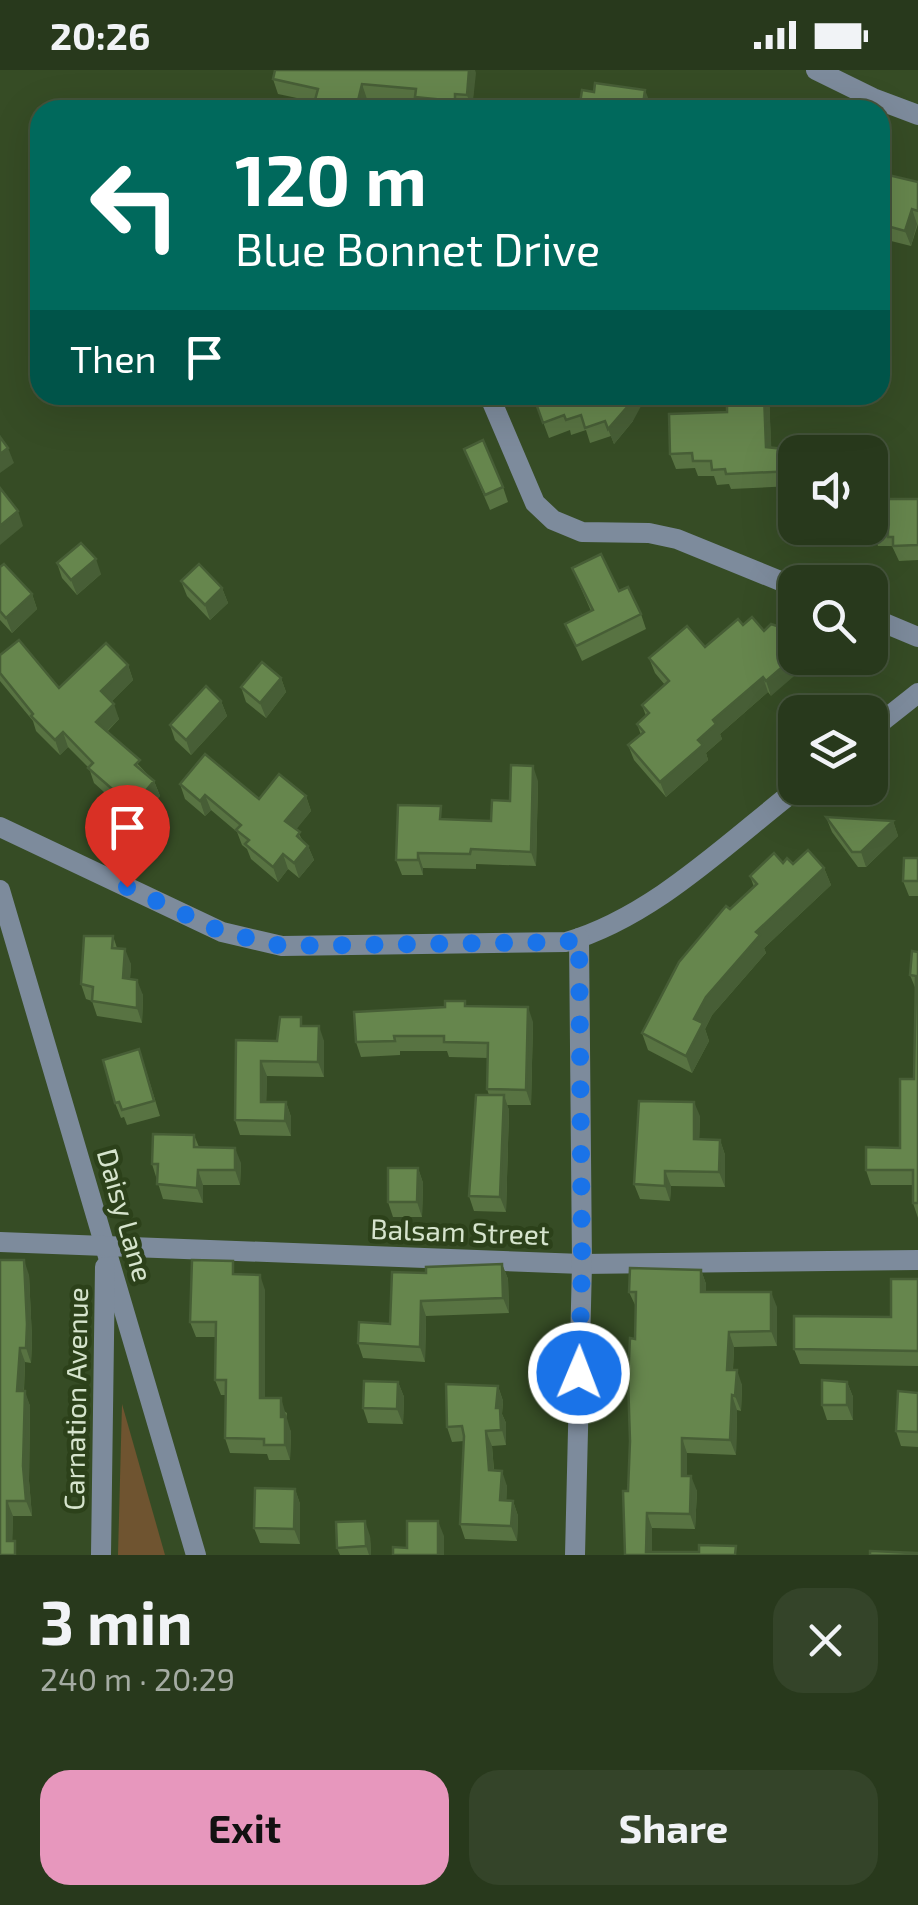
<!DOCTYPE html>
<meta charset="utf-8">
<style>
body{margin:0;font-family:"Exo 2",sans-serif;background:#344429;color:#f1f3f6;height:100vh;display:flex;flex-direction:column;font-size:38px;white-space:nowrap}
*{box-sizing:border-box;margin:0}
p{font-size:32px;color:#a5aca3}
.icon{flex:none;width:55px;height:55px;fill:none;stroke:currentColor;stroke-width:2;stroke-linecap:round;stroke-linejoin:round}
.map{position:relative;height:1485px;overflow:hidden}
.panel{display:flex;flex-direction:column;background:#28391c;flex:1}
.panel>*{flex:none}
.hud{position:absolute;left:30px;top:30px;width:860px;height:305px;border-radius:30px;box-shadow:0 10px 40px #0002,0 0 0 2px #44533b;background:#00695c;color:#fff;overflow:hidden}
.tools{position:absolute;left:778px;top:365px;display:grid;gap:20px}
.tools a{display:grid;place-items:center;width:110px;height:110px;border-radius:20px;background:#28391c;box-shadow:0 10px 40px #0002,0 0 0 2px #44533b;font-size:50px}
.pin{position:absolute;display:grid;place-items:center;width:85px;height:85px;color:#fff;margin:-102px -42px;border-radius:50% 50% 50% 0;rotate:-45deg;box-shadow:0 0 10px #0007}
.pin .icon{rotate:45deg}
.me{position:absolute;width:110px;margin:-55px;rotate:1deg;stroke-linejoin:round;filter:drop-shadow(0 0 8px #0008)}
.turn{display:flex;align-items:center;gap:35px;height:210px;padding:0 40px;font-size:45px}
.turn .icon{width:130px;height:130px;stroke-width:2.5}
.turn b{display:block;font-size:70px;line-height:85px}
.then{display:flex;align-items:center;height:95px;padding:0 40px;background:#0003;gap:20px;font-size:38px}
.round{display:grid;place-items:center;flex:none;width:105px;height:105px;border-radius:30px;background:#344429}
.overview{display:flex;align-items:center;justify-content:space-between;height:170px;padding:0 40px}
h1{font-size:60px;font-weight:700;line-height:75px}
.primary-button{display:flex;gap:20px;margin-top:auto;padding:20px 40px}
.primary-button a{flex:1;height:115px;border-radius:30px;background:#e797bd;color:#111;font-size:40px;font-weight:700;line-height:115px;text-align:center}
.primary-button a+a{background:#344429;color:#f1f3f6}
.status{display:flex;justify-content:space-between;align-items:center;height:70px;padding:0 50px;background:#28391c;direction:ltr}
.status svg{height:28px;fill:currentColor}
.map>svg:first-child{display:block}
.green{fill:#6f5430}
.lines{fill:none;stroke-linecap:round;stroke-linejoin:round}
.street{stroke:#7d8b9c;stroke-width:20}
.wall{fill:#587342}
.shaded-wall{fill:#475e36}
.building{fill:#66864d;stroke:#475e36;stroke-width:2.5}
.route{stroke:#1a73e8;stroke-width:18;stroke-dasharray:0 32.4}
.labels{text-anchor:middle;stroke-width:9;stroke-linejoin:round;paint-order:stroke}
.street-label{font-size:28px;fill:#d6e4cd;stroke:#2c411a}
</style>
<div class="status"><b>20:26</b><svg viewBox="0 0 49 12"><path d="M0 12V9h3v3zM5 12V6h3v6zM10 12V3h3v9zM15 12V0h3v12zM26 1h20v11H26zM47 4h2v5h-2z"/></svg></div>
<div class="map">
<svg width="918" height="1485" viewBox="0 0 918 1485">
<rect width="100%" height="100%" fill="#364c25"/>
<!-- green -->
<polygon class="green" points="122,1334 165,1485 118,1485"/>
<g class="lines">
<!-- street -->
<g class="street">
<polyline points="816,0 873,28 918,45"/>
<polyline points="489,325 535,433 553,450 582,462 649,463 677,469 795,517"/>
<polyline points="870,547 918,567"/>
<polyline points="870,661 918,623"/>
<path d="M0 757 222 862 282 876 566 872C653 847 727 773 798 718"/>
<polyline points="0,820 196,1485"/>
<polyline points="0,1172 582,1194 918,1190"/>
<polyline points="101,1485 105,1197"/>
<polyline points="575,1485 582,1194 579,868"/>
</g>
</g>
<!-- wall -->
<g class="wall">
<polygon points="275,0 475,0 472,40 420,40 418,34 367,29 365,40 319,40 316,32 278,24 273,9"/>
<polygon points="880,103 918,112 918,154 911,176 883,169 880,160"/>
<polygon points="533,325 633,351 614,374 611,366 590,373 586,360 571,365 570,360 549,368"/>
<polygon points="769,325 771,377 795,382 795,451 789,436 792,416 731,419 729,414 717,415 714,406 698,406 695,398 676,399 670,384 727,342"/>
<polygon points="464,379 503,417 508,432 490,440"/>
<polygon points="918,429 918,490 899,491 892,476 878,476 873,461"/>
<polygon points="57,493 101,504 77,525 62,508"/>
<polygon points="0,497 32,524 37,539 12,563 0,550"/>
<polygon points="572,498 619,521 641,544 646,559 582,591 565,554 591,541"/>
<polygon points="181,511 222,518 228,533 210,550 187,526"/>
<polygon points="752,547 771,626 768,622 720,664 722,669 706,683 708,690 666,727 634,690 628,675 641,665 637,654 646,646 642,635 665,615 655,603 649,588 705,577 743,555"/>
<polygon points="0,585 59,618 128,595 133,610 111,632 119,649 107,662 154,711 160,726 142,747 128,735 124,740 94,713 89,698 68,677 60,685 36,661 33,651 0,611"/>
<polygon points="281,608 286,622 266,648 246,632 241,617"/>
<polygon points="221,631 227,646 191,685 175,670 170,655"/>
<polygon points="538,711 536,796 476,794 476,799 423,798 423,805 402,805 396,790 446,749 491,751 510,731"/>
<polygon points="180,714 259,729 306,726 311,741 296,759 303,771 308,776 314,790 299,808 288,799 278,812 251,789 247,779 242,775 237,762 211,740 205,746 185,729"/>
<polygon points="826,747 893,751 898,766 866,797 858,797 832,762"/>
<polygon points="918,788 918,826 909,826 903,811"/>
<polygon points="783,793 824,798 831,815 764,878 766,883 712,945 705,959 709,971 692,1003 648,980 642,963 730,839 754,817 750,806"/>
<polygon points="113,866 117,878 131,894 130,909 143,925 142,953 97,946 92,931 86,929 81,914"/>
<polygon points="918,882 918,1148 913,1133 913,1115 871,1115 866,1100 900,1078 914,1009 916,920 910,905"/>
<polygon points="467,936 533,952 531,1035 507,1035 509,1040 506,1142 474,1141 469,1126 489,1025 487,1019 488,988 449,987 447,981 400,981 400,985 361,987 356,972"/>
<polygon points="304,956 324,971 324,1007 267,1006 266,1032 286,1032 291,1047 291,1066 240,1065 235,1050 236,970 277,971"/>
<polygon points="144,994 160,1046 127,1055 124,1047 121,1048 115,1033"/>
<polygon points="700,1046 699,1069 720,1070 725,1085 725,1117 671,1116 670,1131 640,1129 634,1114"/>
<polygon points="194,1065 199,1077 241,1093 240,1115 203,1115 203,1133 163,1129 152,1094"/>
<polygon points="418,1098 423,1113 422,1147 393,1147 388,1132"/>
<polygon points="0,1190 29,1205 32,1269 31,1293 25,1292 24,1321 30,1336 29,1411 32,1446 13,1446 12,1471 0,1485"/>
<polygon points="502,1194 508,1209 509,1243 426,1246 425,1292 363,1288 358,1273 390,1254 426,1203"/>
<polygon points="701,1200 706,1214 706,1222 777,1237 777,1276 734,1277 733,1300 742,1315 741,1341 737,1340 736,1385 687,1383 687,1406 697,1421 695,1459 652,1458 652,1482 625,1485 636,1237 629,1222"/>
<polygon points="238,1204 265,1220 265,1328 287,1343 286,1351 291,1362 290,1390 269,1390 267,1384 230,1383 225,1368 226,1325 221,1325 215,1310 216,1267 196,1267 190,1252"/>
<polygon points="918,1209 918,1296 800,1294 794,1279 891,1247"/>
<polygon points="398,1312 404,1327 403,1354 368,1353 363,1338"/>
<polygon points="847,1312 853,1327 853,1350 827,1350 822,1335"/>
<polygon points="498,1316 503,1331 502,1344 506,1353 506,1375 492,1376 494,1400 507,1416 506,1431 513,1431 518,1446 517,1471 465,1469 460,1454 464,1371 452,1372 447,1357"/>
<polygon points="918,1323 918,1377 901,1376 896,1361"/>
<polygon points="295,1419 300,1434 300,1474 260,1473 254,1458"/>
<polygon points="370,1466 371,1485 340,1485 337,1478"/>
</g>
<!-- shaded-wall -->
<g class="shaded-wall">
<polygon points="469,0 475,0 476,3 472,40 467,25"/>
<polygon points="362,14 367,29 365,40 356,40"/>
<polygon points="645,20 651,35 643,35"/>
<polygon points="912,139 917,154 911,176 905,161"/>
<polygon points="634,325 647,325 633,351 614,374 608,359"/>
<polygon points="764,325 769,325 772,392 766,377"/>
<polygon points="8,378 14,393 0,403 0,384"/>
<polygon points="18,441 23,456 0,475 0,456"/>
<polygon points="96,489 101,504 77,525 71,510"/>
<polygon points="222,518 228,533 210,550 205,535"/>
<polygon points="32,524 37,539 12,563 6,548"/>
<polygon points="795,586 795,588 815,588 771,626 766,611"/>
<polygon points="128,595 133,610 107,636 101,621"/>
<polygon points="763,607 768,622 720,664 722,669 706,683 708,690 666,727 660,712 713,650"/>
<polygon points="281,608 286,622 266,648 260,633"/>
<polygon points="221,631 227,646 191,685 186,670"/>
<polygon points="114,634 119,649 101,667 96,652"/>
<polygon points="63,662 68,677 60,685 55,670"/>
<polygon points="533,696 538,711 536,796 531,782"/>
<polygon points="154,711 160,726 142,747 136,732"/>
<polygon points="122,720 128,735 124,740 119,725"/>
<polygon points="205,725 211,740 205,746 200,731"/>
<polygon points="306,726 311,741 291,766 285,751"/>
<polygon points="893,751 898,766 866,797 861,782"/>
<polygon points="308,776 314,790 299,808 294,793"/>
<polygon points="418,783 423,798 423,805 418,790"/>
<polygon points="283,784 288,799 278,812 273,797"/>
<polygon points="824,798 831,815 764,878 766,883 712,945 705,959 709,971 692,1003 686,986 694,949 706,927 756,862"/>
<polygon points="125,879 131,894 129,923 123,908"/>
<polygon points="137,910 143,925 142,953 137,938"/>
<polygon points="528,937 533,952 531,1035 526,1020"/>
<polygon points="319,956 324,971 324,1007 318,992"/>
<polygon points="261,991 267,1006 266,1047 261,1032"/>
<polygon points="504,1025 509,1040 506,1142 500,1127"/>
<polygon points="286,1032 291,1047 291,1066 285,1051"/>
<polygon points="694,1032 700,1046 699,1084 694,1069"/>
<polygon points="720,1070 725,1085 725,1117 719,1102"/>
<polygon points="235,1078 241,1093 240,1115 235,1100"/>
<polygon points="418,1098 423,1113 422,1147 417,1132"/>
<polygon points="198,1100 203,1115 203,1133 197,1118"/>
<polygon points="665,1101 671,1116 670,1131 665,1116"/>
<polygon points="24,1190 29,1205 32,1269 31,1293 26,1278"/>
<polygon points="502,1194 508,1209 509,1243 503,1228"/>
<polygon points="701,1200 706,1214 706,1237 701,1222"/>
<polygon points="260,1205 265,1220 265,1343 260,1328"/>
<polygon points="771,1222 777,1237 777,1276 771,1261"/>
<polygon points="421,1231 426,1246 425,1292 420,1277"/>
<polygon points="729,1262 734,1277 732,1314 727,1300"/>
<polygon points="20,1278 25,1292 23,1336 17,1321"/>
<polygon points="737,1300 742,1315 741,1341 735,1326"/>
<polygon points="398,1312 404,1327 403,1354 397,1339"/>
<polygon points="847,1312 853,1327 853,1350 847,1335"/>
<polygon points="498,1316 503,1331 502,1344 506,1353 506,1375 496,1338"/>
<polygon points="25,1321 30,1336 29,1411 32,1446 26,1431 23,1396"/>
<polygon points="732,1325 737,1340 736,1385 730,1370"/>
<polygon points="281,1328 291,1362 290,1390 285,1375 281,1347"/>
<polygon points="486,1361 492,1376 495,1415 489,1400"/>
<polygon points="682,1368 687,1383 687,1421 682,1406"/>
<polygon points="502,1401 507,1416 506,1445 500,1430"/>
<polygon points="691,1406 697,1421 695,1459 690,1444"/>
<polygon points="295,1419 300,1434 300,1474 294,1459"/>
<polygon points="7,1431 13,1446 12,1485 7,1471"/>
<polygon points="513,1431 518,1446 517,1471 511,1456"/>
<polygon points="647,1443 652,1458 652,1485 646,1482"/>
<polygon points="365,1451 370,1466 371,1485 369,1485 366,1476"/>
<polygon points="438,1451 444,1466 444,1485 438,1485"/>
</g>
<!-- building -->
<g class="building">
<polygon points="275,0 469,0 467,25 455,24 455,31 415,27 416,19 362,14 356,39 315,30 318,19 273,9"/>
<polygon points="595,13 645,20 643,35 652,35 651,40 579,40 582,20 594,22"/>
<polygon points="696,34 712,40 693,40"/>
<polygon points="880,103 918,112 918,141 912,139 905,161 880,154 883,138 880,137"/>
<polygon points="533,325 634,325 628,336 608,359 605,351 585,358 581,345 566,350 564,345 543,353"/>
<polygon points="727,325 764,325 766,377 813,382 795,382 795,437 789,436 793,401 726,404 725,399 712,400 711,391 693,391 692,383 670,384 669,344 727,342"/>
<polygon points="0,367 8,378 0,384"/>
<polygon points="483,370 503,417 485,425 464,379"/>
<polygon points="0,418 18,441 0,456"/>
<polygon points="872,429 918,429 918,475 893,476 893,467 888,467 888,461 873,461"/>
<polygon points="81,473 96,489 71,510 57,493"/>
<polygon points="601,484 619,521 628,517 641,544 576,576 565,554 593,540 572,498"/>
<polygon points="4,494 32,524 6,548 0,541 0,497"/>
<polygon points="199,494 222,518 205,535 181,511"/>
<polygon points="752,547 764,561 771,554 795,562 795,586 766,611 763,607 713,650 716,654 698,670 703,675 660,712 628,675 644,662 637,654 649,643 642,635 669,611 649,588 687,556 705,577 738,549 743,555"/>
<polygon points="19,570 59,618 106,573 128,595 101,621 114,634 96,652 140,690 135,695 154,711 136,732 122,720 119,725 88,698 93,693 63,662 55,670 31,646 33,644 0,603 0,585"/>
<polygon points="262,592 281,608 260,633 241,617"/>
<polygon points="206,616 221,631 186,670 170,655"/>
<polygon points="205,684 259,729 279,704 306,726 285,751 300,762 297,766 308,776 294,793 283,784 273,797 245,774 249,770 236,760 241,755 205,725 200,731 180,714"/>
<polygon points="511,695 533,696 531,782 471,779 470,784 418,783 418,790 396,790 398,735 441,736 440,749 491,751 492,730 510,731"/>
<polygon points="826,747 893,751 861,782 852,782"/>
<polygon points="808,780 824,798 756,862 760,865 706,927 694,949 703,953 686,986 642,963 679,892 726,836 730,839 757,814 750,806 774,783 783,793 787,788 793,794"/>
<polygon points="904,788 918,788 918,811 903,811"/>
<polygon points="84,866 113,866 112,878 125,879 123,908 137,910 137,938 92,931 93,917 81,914"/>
<polygon points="912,881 918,882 918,1133 913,1133 913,1100 866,1100 866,1077 900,1078 900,1009 914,1009 916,906 910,905"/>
<polygon points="445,931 465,931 465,936 528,937 526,1020 487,1019 488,973 444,972 444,966 394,966 395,971 356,972 354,942 445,937"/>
<polygon points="280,947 301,947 301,956 319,956 318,992 261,991 261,1032 286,1032 285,1051 235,1050 236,970 277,971"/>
<polygon points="139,979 154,1031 122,1040 119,1032 115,1033 103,990"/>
<polygon points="476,1025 504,1025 500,1127 469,1126"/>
<polygon points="639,1031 694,1032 694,1069 720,1070 719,1102 665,1101 665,1116 634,1114"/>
<polygon points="153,1064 194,1065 194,1077 235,1078 235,1100 198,1100 197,1118 157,1114 158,1094 152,1094"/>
<polygon points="388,1098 418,1098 417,1132 388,1132"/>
<polygon points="0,1190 24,1190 27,1254 26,1278 20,1278 17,1321 25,1321 23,1396 26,1431 7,1431 7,1471 15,1471 15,1485 0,1485"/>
<polygon points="192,1190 233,1191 233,1204 260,1205 260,1328 281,1328 281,1347 285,1347 285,1375 264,1375 264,1369 225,1368 226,1310 215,1310 216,1252 190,1252"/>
<polygon points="502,1194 503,1228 421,1231 420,1277 358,1273 359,1252 390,1254 392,1202 426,1203 426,1197"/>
<polygon points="630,1198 701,1200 701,1222 771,1222 771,1261 729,1262 727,1300 737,1300 735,1326 732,1325 730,1370 682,1368 682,1406 691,1406 690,1444 647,1443 646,1482 699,1482 699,1475 736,1476 735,1485 625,1485 623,1421 628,1421 630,1371 628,1309 630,1268 635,1269 636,1222 629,1222"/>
<polygon points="891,1209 918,1209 918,1281 794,1279 794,1246 891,1247"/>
<polygon points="822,1310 847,1312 847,1335 822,1335"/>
<polygon points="364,1311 398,1312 397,1339 363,1338"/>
<polygon points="446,1314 498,1316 496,1338 500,1338 501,1360 486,1361 489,1400 502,1401 500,1430 513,1431 511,1456 460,1454 464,1366 462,1356 447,1357"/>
<polygon points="898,1321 918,1323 918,1362 896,1361"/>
<polygon points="255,1418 295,1419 294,1459 254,1458"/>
<polygon points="365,1451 366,1476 337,1478 336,1452"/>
<polygon points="407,1451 438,1451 438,1485 393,1485 393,1477 407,1478"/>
<polygon points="870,1481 918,1483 918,1485 870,1485"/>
</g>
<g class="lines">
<!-- route -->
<polyline class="route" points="127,817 222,862 282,876 566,872 579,868 582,1194 579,1303"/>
</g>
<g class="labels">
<!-- street labels -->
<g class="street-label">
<text transform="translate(125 1145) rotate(74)" y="10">Daisy Lane</text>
<text transform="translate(460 1162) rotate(2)" y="10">Balsam Street</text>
<text transform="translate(76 1329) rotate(-89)" y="10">Carnation Avenue</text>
</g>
</g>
</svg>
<div class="tools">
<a><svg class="icon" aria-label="sound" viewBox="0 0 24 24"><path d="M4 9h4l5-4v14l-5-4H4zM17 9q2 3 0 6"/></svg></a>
<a><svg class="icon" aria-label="search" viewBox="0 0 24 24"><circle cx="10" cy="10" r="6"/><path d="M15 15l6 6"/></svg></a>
<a><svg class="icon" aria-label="layers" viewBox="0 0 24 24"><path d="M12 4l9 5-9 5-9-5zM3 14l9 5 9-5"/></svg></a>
</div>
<div class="pin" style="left:127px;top:817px;background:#d93025"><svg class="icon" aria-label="arrive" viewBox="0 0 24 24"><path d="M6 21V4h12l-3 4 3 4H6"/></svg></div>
<svg class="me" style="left:579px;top:1303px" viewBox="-20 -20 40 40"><circle r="17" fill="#1a73e8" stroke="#fff" stroke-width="3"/><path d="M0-11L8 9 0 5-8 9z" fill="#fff"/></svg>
<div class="hud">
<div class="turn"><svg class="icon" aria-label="left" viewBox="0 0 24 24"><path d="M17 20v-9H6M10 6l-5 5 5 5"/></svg><div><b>120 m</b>Blue Bonnet Drive</div></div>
<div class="then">Then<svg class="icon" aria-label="arrive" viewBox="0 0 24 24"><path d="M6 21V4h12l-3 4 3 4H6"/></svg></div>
</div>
</div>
<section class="panel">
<div class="overview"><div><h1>3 min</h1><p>240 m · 20:29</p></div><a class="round"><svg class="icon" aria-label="close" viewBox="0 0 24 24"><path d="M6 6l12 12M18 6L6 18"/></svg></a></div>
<div class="primary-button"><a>Exit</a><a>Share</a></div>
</section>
